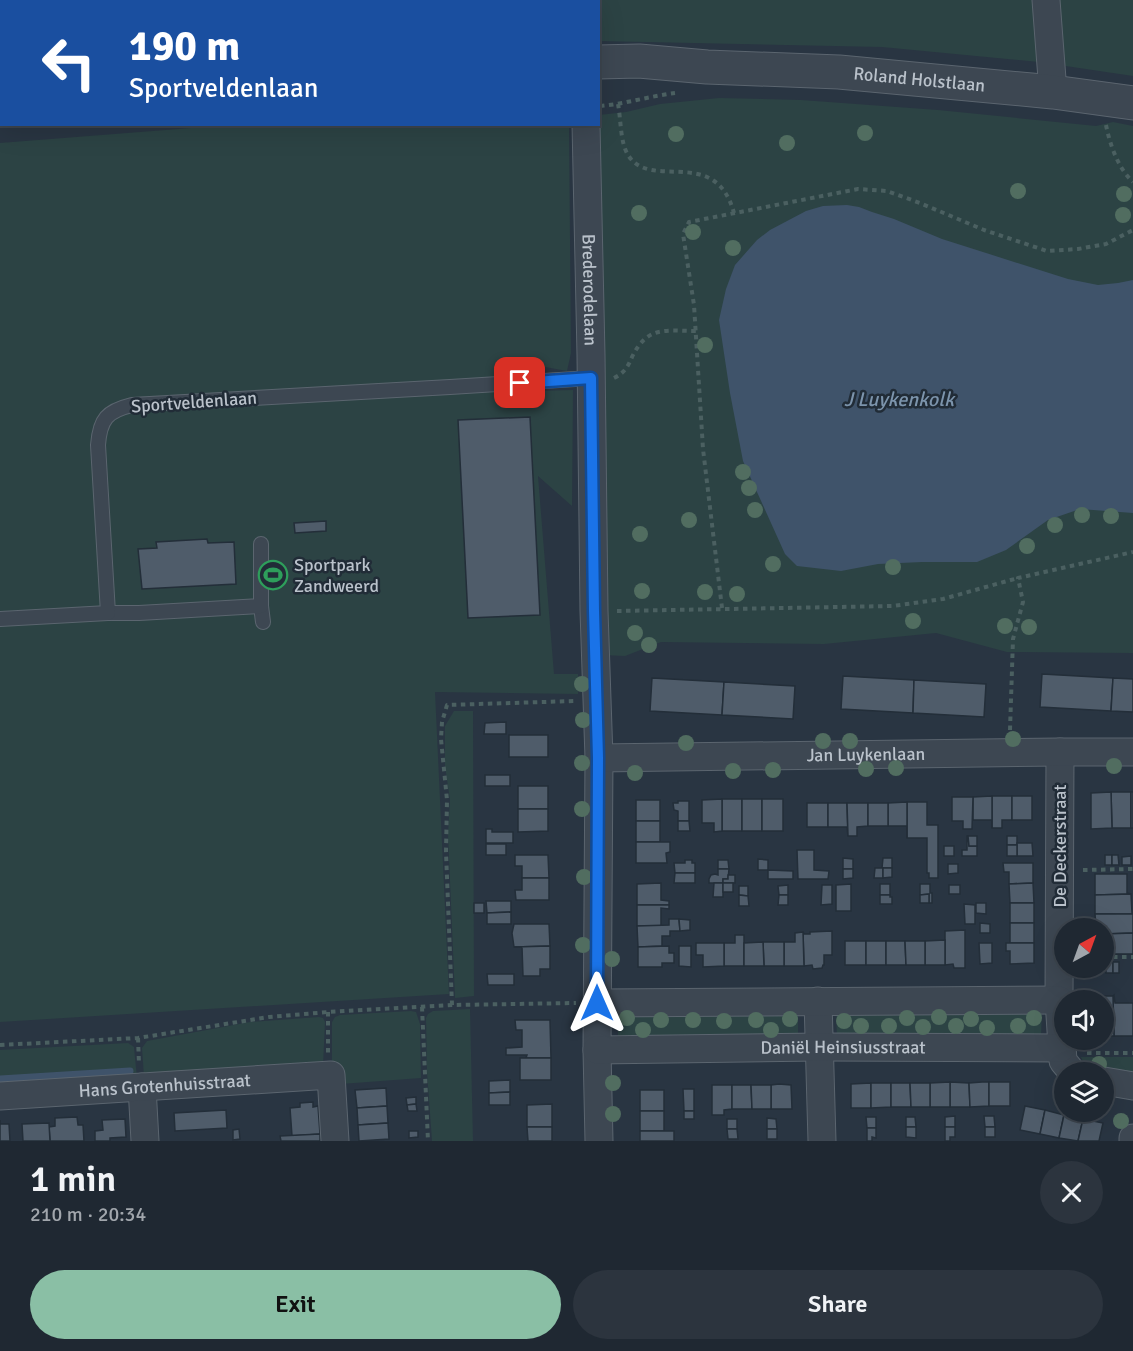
<!DOCTYPE html>
<meta charset="utf-8">
<style>
body{margin:0;font-family:Signika,sans-serif;background:#2c343e;color:#f1f3f6;height:100vh;display:flex;flex-direction:column;font-size:22px;white-space:nowrap}
*{box-sizing:border-box;margin:0}
p{font-size:20px;color:#a1a6ac}
.icon{flex:none;width:33px;height:33px;fill:none;stroke:currentColor;stroke-width:2;stroke-linecap:round;stroke-linejoin:round}
.map{position:relative;height:1141px;overflow:hidden}
.details{display:flex;flex-direction:column;background:#1f2832;flex:1}
.details>*{flex:none}
.banner{position:absolute;left:0px;top:0px;width:600px;height:126px;box-shadow:0 6px 24px #0002,0 0 0 2px #3c444d;background:#1a4fa0;color:#fff;overflow:hidden}
.needle{width:39px;rotate:41deg}
.tools{position:absolute;left:1054px;top:918px;display:grid;gap:12px}
.tools a{display:grid;place-items:center;width:60px;height:60px;border-radius:50%;background:#1f2832;box-shadow:0 6px 24px #0002,0 0 0 2px #3c444d;font-size:30px}
.pin{position:absolute;display:grid;place-items:center;width:51px;height:51px;color:#fff;margin:-26px;border-radius:12px;box-shadow:0 3px 9px #0006}
.me{position:absolute;width:66px;margin:-33px;rotate:0deg;stroke-linejoin:round;filter:drop-shadow(0 0 4px #0008)}
.turn{display:flex;align-items:center;gap:21px;height:126px;padding:0 30px;font-size:27px}
.turn .icon{width:78px;height:78px;stroke-width:2.5}
.turn b{display:block;font-size:42px;line-height:51px}
.round{display:grid;place-items:center;flex:none;width:63px;height:63px;border-radius:32px;background:#2c343e}
.overview{display:flex;align-items:center;justify-content:space-between;height:102px;padding:0 30px}
h1{font-size:36px;font-weight:600;line-height:45px}
.primary-button{display:flex;gap:12px;margin-top:auto;padding:12px 30px}
.primary-button a{flex:1;height:69px;border-radius:36px;background:#8abfa5;color:#111;font-size:24px;font-weight:600;line-height:69px;text-align:center}
.primary-button a+a{background:#2c343e;color:#f1f3f6}
.map>svg:first-child{display:block}
.green{fill:#2c4344}
.water{fill:#3f536a}
.lines{fill:none;stroke-linecap:round;stroke-linejoin:round}
.stream{stroke:#3f536a;stroke-width:7}
.building{fill:#4f5c6a;stroke:#232e39;stroke-width:1.5}
.service-casing{stroke:#5b656f;stroke-width:16}
.minor-casing{stroke:#5b656f;stroke-width:29}
.tertiary-casing{stroke:#5b656f;stroke-width:35}
.path{stroke:#4b6061;stroke-width:4;stroke-dasharray:4.5 4.5;stroke-linecap:butt}
.service{stroke:#3d4752;stroke-width:14}
.minor{stroke:#3d4752;stroke-width:27}
.tertiary{stroke:#3d4752;stroke-width:33}
.tree{fill:#516d60}
.route-casing{stroke:#114b97;stroke-width:15}
.route{stroke:#1a73e8;stroke-width:10}
.labels{text-anchor:middle;stroke-width:5;stroke-linejoin:round;paint-order:stroke}
.street-label{font-size:18px;fill:#bac2cb;stroke:#212c37}
.poi-label{font-size:18px;fill:#bac2cb;stroke:#212c37;text-anchor:start}
.water-label{font-size:20px;font-style:italic;fill:#7c94ac;stroke:#212c37}
</style>
<div class="map">
<svg width="1133" height="1141" viewBox="0 0 1133 1141">
<rect width="100%" height="100%" fill="#293542"/>
<!-- green -->
<g class="green">
<polygon points="0,0 1036,0 1039,62 882,47 599,41 598,2 2,2 2,68 0,68"/>
<polygon points="1053,0 1133,0 1133,76 1059,65"/>
<polygon points="719,98 801,100 938,110 1096,126 1113,122 1133,126 1133,653 1007,652 936,633 824,644 661,642 625,656 603,655 599,115 626,112 660,104"/>
<polygon points="242,124 569,125 571,353 567,371 529,364 534,391 573,390 572,506 538,476 554,674 578,674 578,694 435,692 449,994 0,1022 0,143"/>
<polygon points="454,711 473,711 474,996 455,998 448,834 450,800 445,766 445,726"/>
<polygon points="1042,1007 1041,1037 837,1039 836,1009"/>
<polygon points="470,1009 473,1141 432,1141 427,1072 426,1018 428,1014 433,1011"/>
<polygon points="798,1010 798,1041 618,1042 618,1011"/>
<polygon points="411,1011 416,1012 420,1024 421,1078 341,1084 340,1065 332,1066 332,1022 335,1017 340,1015"/>
<polygon points="319,1017 323,1018 325,1022 323,1066 144,1077 142,1048 147,1041 250,1022"/>
<polygon points="128,1043 134,1047 137,1078 0,1086 0,1050"/>
<polygon points="1081,1057 1133,1057 1133,1076 1084,1064"/>
</g>
<!-- water -->
<polygon class="water" points="847,205 859,207 872,212 894,219 942,239 1068,279 1098,285 1118,283 1133,280 1133,513 1080,509 1048,520 1006,550 977,562 922,562 878,564 841,571 797,566 785,554 743,461 730,393 719,320 726,289 735,265 757,240 770,230 806,211 823,206"/>
<g class="lines">
<!-- stream -->
<g class="stream">
<polyline points="111,0 111,2"/>
<polyline points="0,1079 130,1071"/>
</g>
</g>
<!-- building -->
<g class="building">
<polygon points="530,417 540,615 468,618 458,420"/>
<polygon points="326,521 326,531 295,533 294,523"/>
<polygon points="207,539 208,543 234,542 236,584 142,589 138,549 157,548 156,542"/>
<polygon points="1042,674 1113,678 1111,711 1040,707"/>
<polygon points="843,676 914,680 913,713 841,709"/>
<polygon points="652,678 724,682 722,715 650,711"/>
<polygon points="1113,678 1133,679 1133,712 1111,711"/>
<polygon points="914,680 986,684 984,717 913,713"/>
<polygon points="724,682 795,686 793,719 722,715"/>
<polygon points="506,722 506,734 484,734 485,723"/>
<rect x="509" y="735" width="39" height="22"/>
<rect x="485" y="775" width="25" height="11"/>
<rect x="518" y="786" width="30" height="23"/>
<polygon points="1111,792 1131,792 1131,828 1112,828"/>
<polygon points="1111,792 1112,828 1091,829 1091,793"/>
<rect x="1131" y="792" width="2" height="36"/>
<polygon points="992,796 1012,796 1012,820 1002,820 1002,828 992,828"/>
<polygon points="992,796 992,828 992,820 973,820 973,797"/>
<rect x="1012" y="796" width="20" height="24"/>
<polygon points="952,797 973,797 972,829 963,829 963,821 952,821"/>
<rect x="722" y="799" width="20" height="32"/>
<polygon points="722,799 722,831 714,832 714,823 702,823 702,800"/>
<rect x="742" y="799" width="20" height="32"/>
<rect x="762" y="799" width="21" height="32"/>
<rect x="636" y="800" width="24" height="21"/>
<polygon points="678,801 689,801 689,821 678,821 678,811 674,810 673,803 678,803"/>
<polygon points="907,802 927,802 927,825 938,825 938,878 929,878 929,873 927,873 927,838 907,838"/>
<polygon points="907,802 907,838 907,826 888,826 888,803"/>
<rect x="807" y="803" width="21" height="24"/>
<polygon points="828,803 847,803 848,836 847,827 828,827"/>
<polygon points="847,803 868,803 868,826 857,827 857,836 848,836"/>
<rect x="868" y="803" width="20" height="23"/>
<polygon points="518,809 548,809 548,831 518,832"/>
<rect x="636" y="821" width="24" height="21"/>
<polygon points="678,821 689,821 690,831 678,831"/>
<polygon points="486,829 492,829 492,832 513,832 513,843 486,843"/>
<polygon points="967,836 968,836 969,846 977,846 977,856 962,856 962,850 967,850"/>
<polygon points="968,836 977,836 977,846 969,846"/>
<rect x="1007" y="836" width="10" height="9"/>
<polygon points="636,842 670,842 670,852 666,853 667,863 636,863"/>
<polygon points="1017,843 1032,843 1033,856 1017,856"/>
<rect x="486" y="844" width="20" height="11"/>
<rect x="1007" y="845" width="10" height="11"/>
<rect x="944" y="846" width="10" height="10"/>
<polygon points="797,850 814,850 814,870 829,871 828,879 798,879"/>
<polygon points="515,855 548,855 549,878 522,878 522,866 515,866"/>
<rect x="1105" y="855" width="7" height="10"/>
<polygon points="1112,855 1118,855 1119,865 1112,865"/>
<polygon points="1131,856 1131,865 1122,865 1122,857"/>
<polygon points="843,858 853,859 853,869 843,869"/>
<polygon points="883,858 892,858 892,868 882,868"/>
<polygon points="758,859 768,860 768,870 758,870"/>
<polygon points="685,860 692,860 692,863 695,863 695,873 675,873 674,863 685,863"/>
<polygon points="718,860 728,860 729,869 718,869"/>
<polygon points="1003,863 1033,863 1033,883 1009,884 1009,872 1004,872"/>
<polygon points="948,864 958,864 958,873 948,874"/>
<polygon points="875,868 883,868 883,878 874,878"/>
<polygon points="883,868 892,868 892,877 883,878"/>
<polygon points="718,869 729,869 728,879 723,879 723,883 709,883 709,879 711,875 715,874 718,875"/>
<polygon points="843,869 853,869 853,878 843,879"/>
<polygon points="768,870 793,871 793,879 768,879"/>
<polygon points="675,873 695,873 695,883 674,883"/>
<polygon points="1095,874 1127,874 1127,893 1131,894 1095,895"/>
<polygon points="728,875 735,875 735,883 723,883 723,879 728,879"/>
<polygon points="522,878 549,878 549,900 516,900 515,890 522,890"/>
<polygon points="661,883 661,900 669,901 669,905 637,905 637,884"/>
<polygon points="714,883 723,883 723,897 713,897"/>
<rect x="723" y="883" width="10" height="9"/>
<polygon points="1033,883 1034,903 1010,903 1009,884"/>
<polygon points="851,884 851,911 836,911 836,885"/>
<rect x="880" y="884" width="10" height="11"/>
<polygon points="920,884 930,884 930,893 932,893 932,903 929,903 929,894 920,895"/>
<polygon points="788,885 788,895 779,895 778,886"/>
<polygon points="822,885 832,885 832,904 821,905"/>
<rect x="949" y="885" width="11" height="9"/>
<polygon points="739,886 748,886 748,896 739,895"/>
<polygon points="929,894 929,903 920,903 920,895"/>
<polygon points="1131,894 1132,913 1133,914 1095,914 1095,895"/>
<polygon points="739,895 748,896 749,906 739,906"/>
<polygon points="779,895 788,895 788,905 778,905"/>
<polygon points="880,895 890,895 890,897 892,897 892,904 880,904"/>
<polygon points="486,901 511,901 511,912 487,913"/>
<rect x="474" y="903" width="10" height="10"/>
<polygon points="976,903 986,903 986,914 976,913"/>
<rect x="1010" y="903" width="24" height="20"/>
<polygon points="964,904 975,905 975,924 965,924"/>
<polygon points="637,905 669,905 669,909 661,908 661,926 637,926"/>
<polygon points="511,912 511,924 487,924 487,913"/>
<polygon points="1095,914 1133,914 1133,933 1104,934 1104,928 1096,928"/>
<polygon points="669,919 679,919 680,931 670,931 670,936 662,936 662,946 638,947 637,926 669,925"/>
<polygon points="679,919 690,920 690,930 680,931"/>
<polygon points="980,923 990,924 990,933 980,933"/>
<rect x="1010" y="923" width="24" height="20"/>
<polygon points="514,924 549,924 550,946 514,947 512,933"/>
<polygon points="965,930 965,968 954,968 953,964 945,965 945,931"/>
<polygon points="832,931 832,955 824,955 824,965 823,965 822,968 813,969 812,965 804,966 803,932 804,934 810,934 810,932"/>
<polygon points="803,932 804,966 784,966 784,942 795,942 795,933"/>
<polygon points="1133,933 1133,954 1104,954 1104,934"/>
<polygon points="735,935 744,935 744,966 724,966 724,943 735,943"/>
<polygon points="945,940 945,965 925,965 925,941"/>
<rect x="845" y="941" width="21" height="24"/>
<rect x="866" y="941" width="20" height="24"/>
<polygon points="886,941 905,941 906,965 886,965"/>
<polygon points="905,941 925,941 925,965 906,965"/>
<polygon points="763,942 784,942 784,966 764,966"/>
<polygon points="763,942 764,966 744,966 744,943"/>
<polygon points="696,943 724,943 724,966 703,967 703,955 696,955"/>
<polygon points="979,943 992,943 992,963 980,964"/>
<polygon points="1006,943 1034,943 1034,963 1010,964 1010,951 1006,951"/>
<polygon points="550,946 550,969 540,969 540,976 523,976 522,947 514,947"/>
<polygon points="669,946 669,953 674,953 674,963 662,963 662,967 638,967 638,947"/>
<polygon points="679,946 691,946 691,967 679,966"/>
<rect x="1106" y="962" width="7" height="11"/>
<rect x="1113" y="962" width="6" height="11"/>
<polygon points="487,974 514,974 514,985 488,985"/>
<polygon points="1114,995 1115,1003 1133,1003 1133,1036 1114,1036 1113,996"/>
<polygon points="1094,996 1113,996 1114,1036 1104,1036 1104,1000 1094,1000"/>
<polygon points="515,1020 550,1020 551,1058 526,1058 527,1055 506,1055 506,1048 522,1047 522,1030 516,1030"/>
<rect x="520" y="1058" width="31" height="22"/>
<polygon points="510,1080 510,1092 489,1093 489,1081"/>
<polygon points="950,1082 969,1083 970,1107 950,1107"/>
<polygon points="950,1082 950,1107 930,1107 930,1083"/>
<polygon points="982,1082 989,1082 989,1106 970,1107 969,1083"/>
<rect x="989" y="1082" width="21" height="24"/>
<polygon points="871,1083 871,1108 851,1108 851,1084"/>
<polygon points="871,1083 891,1083 891,1107 871,1108"/>
<polygon points="891,1083 910,1083 911,1107 891,1107"/>
<polygon points="910,1083 930,1083 930,1107 911,1107"/>
<polygon points="779,1084 791,1085 792,1109 771,1109 771,1085"/>
<polygon points="712,1085 732,1085 732,1109 724,1110 724,1115 712,1115"/>
<polygon points="732,1085 751,1085 752,1109 732,1109"/>
<polygon points="751,1085 771,1085 771,1109 752,1109"/>
<polygon points="386,1088 387,1106 357,1108 355,1090"/>
<polygon points="683,1089 694,1089 694,1111 684,1111"/>
<rect x="640" y="1090" width="24" height="21"/>
<polygon points="510,1092 510,1105 489,1105 489,1093"/>
<polygon points="416,1097 416,1104 407,1105 406,1098"/>
<polygon points="313,1102 313,1107 318,1106 320,1134 292,1136 290,1108 300,1107 300,1103"/>
<polygon points="416,1104 417,1111 408,1111 407,1105"/>
<polygon points="552,1104 552,1127 527,1127 527,1105"/>
<polygon points="387,1106 388,1123 358,1125 357,1108"/>
<polygon points="1025,1106 1045,1110 1040,1134 1020,1130"/>
<polygon points="226,1110 227,1128 175,1131 174,1113"/>
<polygon points="1045,1110 1064,1115 1059,1138 1040,1134"/>
<rect x="640" y="1111" width="24" height="20"/>
<rect x="684" y="1111" width="10" height="8"/>
<polygon points="1064,1115 1083,1119 1078,1141 1059,1138"/>
<polygon points="955,1116 955,1127 945,1127 945,1117"/>
<polygon points="984,1116 994,1116 995,1127 985,1127"/>
<polygon points="77,1117 78,1125 83,1125 84,1141 50,1141 49,1127 55,1126 55,1118"/>
<polygon points="866,1117 876,1117 876,1128 867,1128"/>
<polygon points="906,1117 915,1117 916,1127 906,1127"/>
<polygon points="767,1118 776,1119 777,1129 767,1129"/>
<polygon points="125,1119 126,1137 110,1138 110,1141 95,1141 95,1131 103,1130 102,1120"/>
<rect x="727" y="1119" width="10" height="10"/>
<polygon points="1083,1119 1103,1123 1099,1141 1078,1141"/>
<polygon points="0,1120 0,1124 9,1124 10,1141 0,1141"/>
<polygon points="49,1123 50,1141 23,1141 22,1124"/>
<polygon points="388,1123 389,1139 359,1141 358,1125"/>
<polygon points="527,1127 552,1127 552,1141 528,1141"/>
<polygon points="906,1127 916,1127 916,1138 906,1137"/>
<polygon points="945,1127 955,1127 955,1137 950,1137 950,1141 945,1141"/>
<rect x="985" y="1127" width="10" height="10"/>
<polygon points="867,1128 876,1128 876,1138 872,1137 872,1141 867,1141"/>
<polygon points="239,1129 240,1139 233,1140 233,1130"/>
<polygon points="727,1129 737,1129 738,1139 728,1139"/>
<rect x="767" y="1129" width="10" height="10"/>
<polygon points="409,1131 418,1131 418,1137 409,1138"/>
<rect x="640" y="1131" width="34" height="10"/>
<polygon points="320,1134 320,1141 281,1141 280,1136"/>
</g>
<g class="lines">
<!-- service casing -->
<g class="service-casing">
<g id="service">
<polyline points="156,0 157,2"/>
<polyline points="261,606 263,622"/>
<polyline points="108,613 139,613 261,606 261,544"/>
<path d="M0 619 108 613 98 445C100 419 107 411 132 405L450 387 591 378"/>
</g>
</g>
<!-- minor casing -->
<g class="minor-casing">
<g id="minor">
<polyline points="1046,0 1053,92"/>
<path id="s1" d="M586 124 591 355 594 611 599 758 597 1050 599 1141"/>
<polyline points="1060,752 1059,1000 1063,1061 1072,1072"/>
<path id="s2" d="M599 758 1060 752H1133"/>
<polyline points="818,1001 822,1141"/>
<polyline points="597,1003 1059,1000"/>
<path id="s3" d="M597 1050 820 1047 1061 1048"/>
<polyline points="1104,1081 1133,1086"/>
<polyline points="142,1087 145,1141"/>
<path id="s4" d="M0 1096 331 1075 335 1141"/>
<polyline points="1133,1141 1133,1138"/>
</g>
</g>
<!-- tertiary casing -->
<g class="tertiary-casing">
<g id="tertiary">
<path id="s5" d="M598 62 639 61 707 67 839 72 1053 92 1133 103"/>
<polyline points="0,107 2,107"/>
</g>
</g>
<!-- path -->
<g class="path">
<polyline points="276,0 276,2"/>
<path d="M618 104C621 119 620 142 628 155 651 192 715 144 734 213"/>
<path d="M600 106C625 104 650 96 675 93"/>
<path d="M1106 125C1110 145 1118 168 1133 182"/>
<polyline points="22,126 41,124"/>
<path d="M614 378C624 373 628 367 632 357 648 325 665 331 696 331"/>
<polyline points="722,608 703,449 694,305 683,234 689,222 858,189 887,191 920,203 984,230 1047,251 1078,249 1106,244 1133,230"/>
<polyline points="617,611 893,606 943,599 1018,578"/>
<polyline points="1010,730 1013,639 1023,602 1018,578 1133,552"/>
<polyline points="1083,870 1133,869"/>
<polyline points="1104,957 1133,957"/>
<polyline points="452,1005 446,852 447,800 441,739 442,722 447,705 575,701"/>
<polyline points="422,1007 428,1141"/>
<polyline points="328,1012 328,1054"/>
<polyline points="138,1038 139,1064"/>
<polyline points="0,1045 138,1038 269,1017 328,1012 452,1005 576,1003"/>
<polyline points="1087,1053 1133,1053"/>
</g>
<!-- service -->
<use href="#service" class="service"/>
<!-- minor -->
<use href="#minor" class="minor"/>
<!-- tertiary -->
<use href="#tertiary" class="tertiary"/>
</g>
<!-- trees -->
<g class="tree">
<circle cx="865" cy="133" r="8"/>
<circle cx="676" cy="134" r="8"/>
<circle cx="787" cy="143" r="8"/>
<circle cx="1018" cy="191" r="8"/>
<circle cx="1124" cy="194" r="8"/>
<circle cx="639" cy="213" r="8"/>
<circle cx="1123" cy="215" r="8"/>
<circle cx="693" cy="232" r="8"/>
<circle cx="733" cy="248" r="8"/>
<circle cx="705" cy="345" r="8"/>
<circle cx="743" cy="472" r="8"/>
<circle cx="749" cy="488" r="8"/>
<circle cx="755" cy="510" r="8"/>
<circle cx="1082" cy="515" r="8"/>
<circle cx="1111" cy="516" r="8"/>
<circle cx="689" cy="520" r="8"/>
<circle cx="1055" cy="525" r="8"/>
<circle cx="640" cy="534" r="8"/>
<circle cx="1027" cy="546" r="8"/>
<circle cx="773" cy="564" r="8"/>
<circle cx="893" cy="567" r="8"/>
<circle cx="642" cy="591" r="8"/>
<circle cx="705" cy="592" r="8"/>
<circle cx="737" cy="594" r="8"/>
<circle cx="913" cy="621" r="8"/>
<circle cx="1005" cy="626" r="8"/>
<circle cx="1029" cy="627" r="8"/>
<circle cx="635" cy="633" r="8"/>
<circle cx="649" cy="645" r="8"/>
<circle cx="582" cy="684" r="8"/>
<circle cx="583" cy="720" r="8"/>
<circle cx="1013" cy="739" r="8"/>
<circle cx="823" cy="741" r="8"/>
<circle cx="850" cy="741" r="8"/>
<circle cx="686" cy="743" r="8"/>
<circle cx="582" cy="763" r="8"/>
<circle cx="1114" cy="766" r="8"/>
<circle cx="896" cy="768" r="8"/>
<circle cx="866" cy="769" r="8"/>
<circle cx="773" cy="770" r="8"/>
<circle cx="733" cy="771" r="8"/>
<circle cx="635" cy="773" r="8"/>
<circle cx="582" cy="809" r="8"/>
<circle cx="584" cy="877" r="8"/>
<circle cx="583" cy="945" r="8"/>
<circle cx="612" cy="959" r="8"/>
<circle cx="939" cy="1017" r="8"/>
<circle cx="627" cy="1018" r="8"/>
<circle cx="907" cy="1018" r="8"/>
<circle cx="1034" cy="1018" r="8"/>
<circle cx="790" cy="1019" r="8"/>
<circle cx="971" cy="1019" r="8"/>
<circle cx="661" cy="1020" r="8"/>
<circle cx="693" cy="1020" r="8"/>
<circle cx="756" cy="1020" r="8"/>
<circle cx="724" cy="1021" r="8"/>
<circle cx="844" cy="1021" r="8"/>
<circle cx="861" cy="1026" r="8"/>
<circle cx="889" cy="1026" r="8"/>
<circle cx="956" cy="1026" r="8"/>
<circle cx="1018" cy="1026" r="8"/>
<circle cx="923" cy="1027" r="8"/>
<circle cx="987" cy="1028" r="8"/>
<circle cx="643" cy="1030" r="8"/>
<circle cx="771" cy="1030" r="8"/>
<circle cx="1099" cy="1064" r="8"/>
<circle cx="613" cy="1083" r="8"/>
<circle cx="613" cy="1114" r="8"/>
<circle cx="1121" cy="1121" r="8"/>
</g>
<g class="lines">
<!-- route casing -->
<g class="route-casing">
<polyline id="route" points="520,383 591,378 594,611 598,758 597,1003"/>
</g>
<!-- route -->
<use href="#route" class="route"/>
</g>
<!-- icons -->
<defs>
<g id="stadium-ring" transform="scale(1.5)"><circle r="9.5" fill="#212c37" stroke="#2e9e5b" stroke-width="1.5"/><path d="M0-5a6.5 5 0 1 0 0 10a6.5 5 0 1 0 0-10ZM-3.5-1.8h7v3.6h-7Z" fill="#2e9e5b"/></g>
</defs>
<g fill-rule="evenodd">
<use href="#stadium-ring" x="273" y="575"/>
</g>
<g class="labels">
<!-- street labels -->
<g class="street-label">
<text dy="6" stroke="none"><textPath href="#s5" startOffset="322">Roland Holstlaan</textPath></text>
<text dy="6" stroke="none"><textPath href="#s1" startOffset="166">Brederodelaan</textPath></text>
<text transform="translate(194 402) rotate(-4)" y="6">Sportveldenlaan</text>
<text dy="6" stroke="none"><textPath href="#s2" startOffset="267">Jan Luykenlaan</textPath></text>
<text transform="translate(1060 846) rotate(-90)" y="6">De Deckerstraat</text>
<text dy="6" stroke="none"><textPath href="#s3" startOffset="246">Daniël Heinsiusstraat</textPath></text>
<text dy="6" stroke="none"><textPath href="#s4" startOffset="165">Hans Grotenhuisstraat</textPath></text>
</g>
<!-- poi labels -->
<g class="poi-label">
<text x="294" y="571">Sportpark<tspan x="294" dy="21">Zandweerd</tspan></text>
</g>
<!-- water labels -->
<g class="water-label">
<text x="899" y="406">J Luykenkolk</text>
</g>
</g>
</svg>
<div class="tools">
<a><svg class="needle" viewBox="-14 -14 28 28"><path d="M0-13l5 13h-10z" fill="#e53935"/><path d="M0 13l5-13h-10z" fill="#a1a6ac"/></svg></a>
<a><svg class="icon" aria-label="sound" viewBox="0 0 24 24"><path d="M4 9h4l5-4v14l-5-4H4zM17 9q2 3 0 6"/></svg></a>
<a><svg class="icon" aria-label="layers" viewBox="0 0 24 24"><path d="M12 4l9 5-9 5-9-5zM3 14l9 5 9-5"/></svg></a>
</div>
<div class="pin" style="left:520px;top:383px;background:#d93025"><svg class="icon" aria-label="arrive" viewBox="0 0 24 24"><path d="M6 21V4h12l-3 4 3 4H6"/></svg></div>
<svg class="me" style="left:597px;top:1003px" viewBox="-20 -20 40 40"><path d="M0-17L14 15 0 8-14 15z" fill="#1a73e8" stroke="#fff" stroke-width="4"/></svg>
<div class="banner">
<div class="turn"><svg class="icon" aria-label="left" viewBox="0 0 24 24"><path d="M17 20v-9H6M10 6l-5 5 5 5"/></svg><div><b>190 m</b>Sportveldenlaan</div></div>
</div>
</div>
<section class="details">
<div class="overview"><div><h1>1 min</h1><p>210 m · 20:34</p></div><a class="round"><svg class="icon" aria-label="close" viewBox="0 0 24 24"><path d="M6 6l12 12M18 6L6 18"/></svg></a></div>
<div class="primary-button"><a>Exit</a><a>Share</a></div>
</section>
